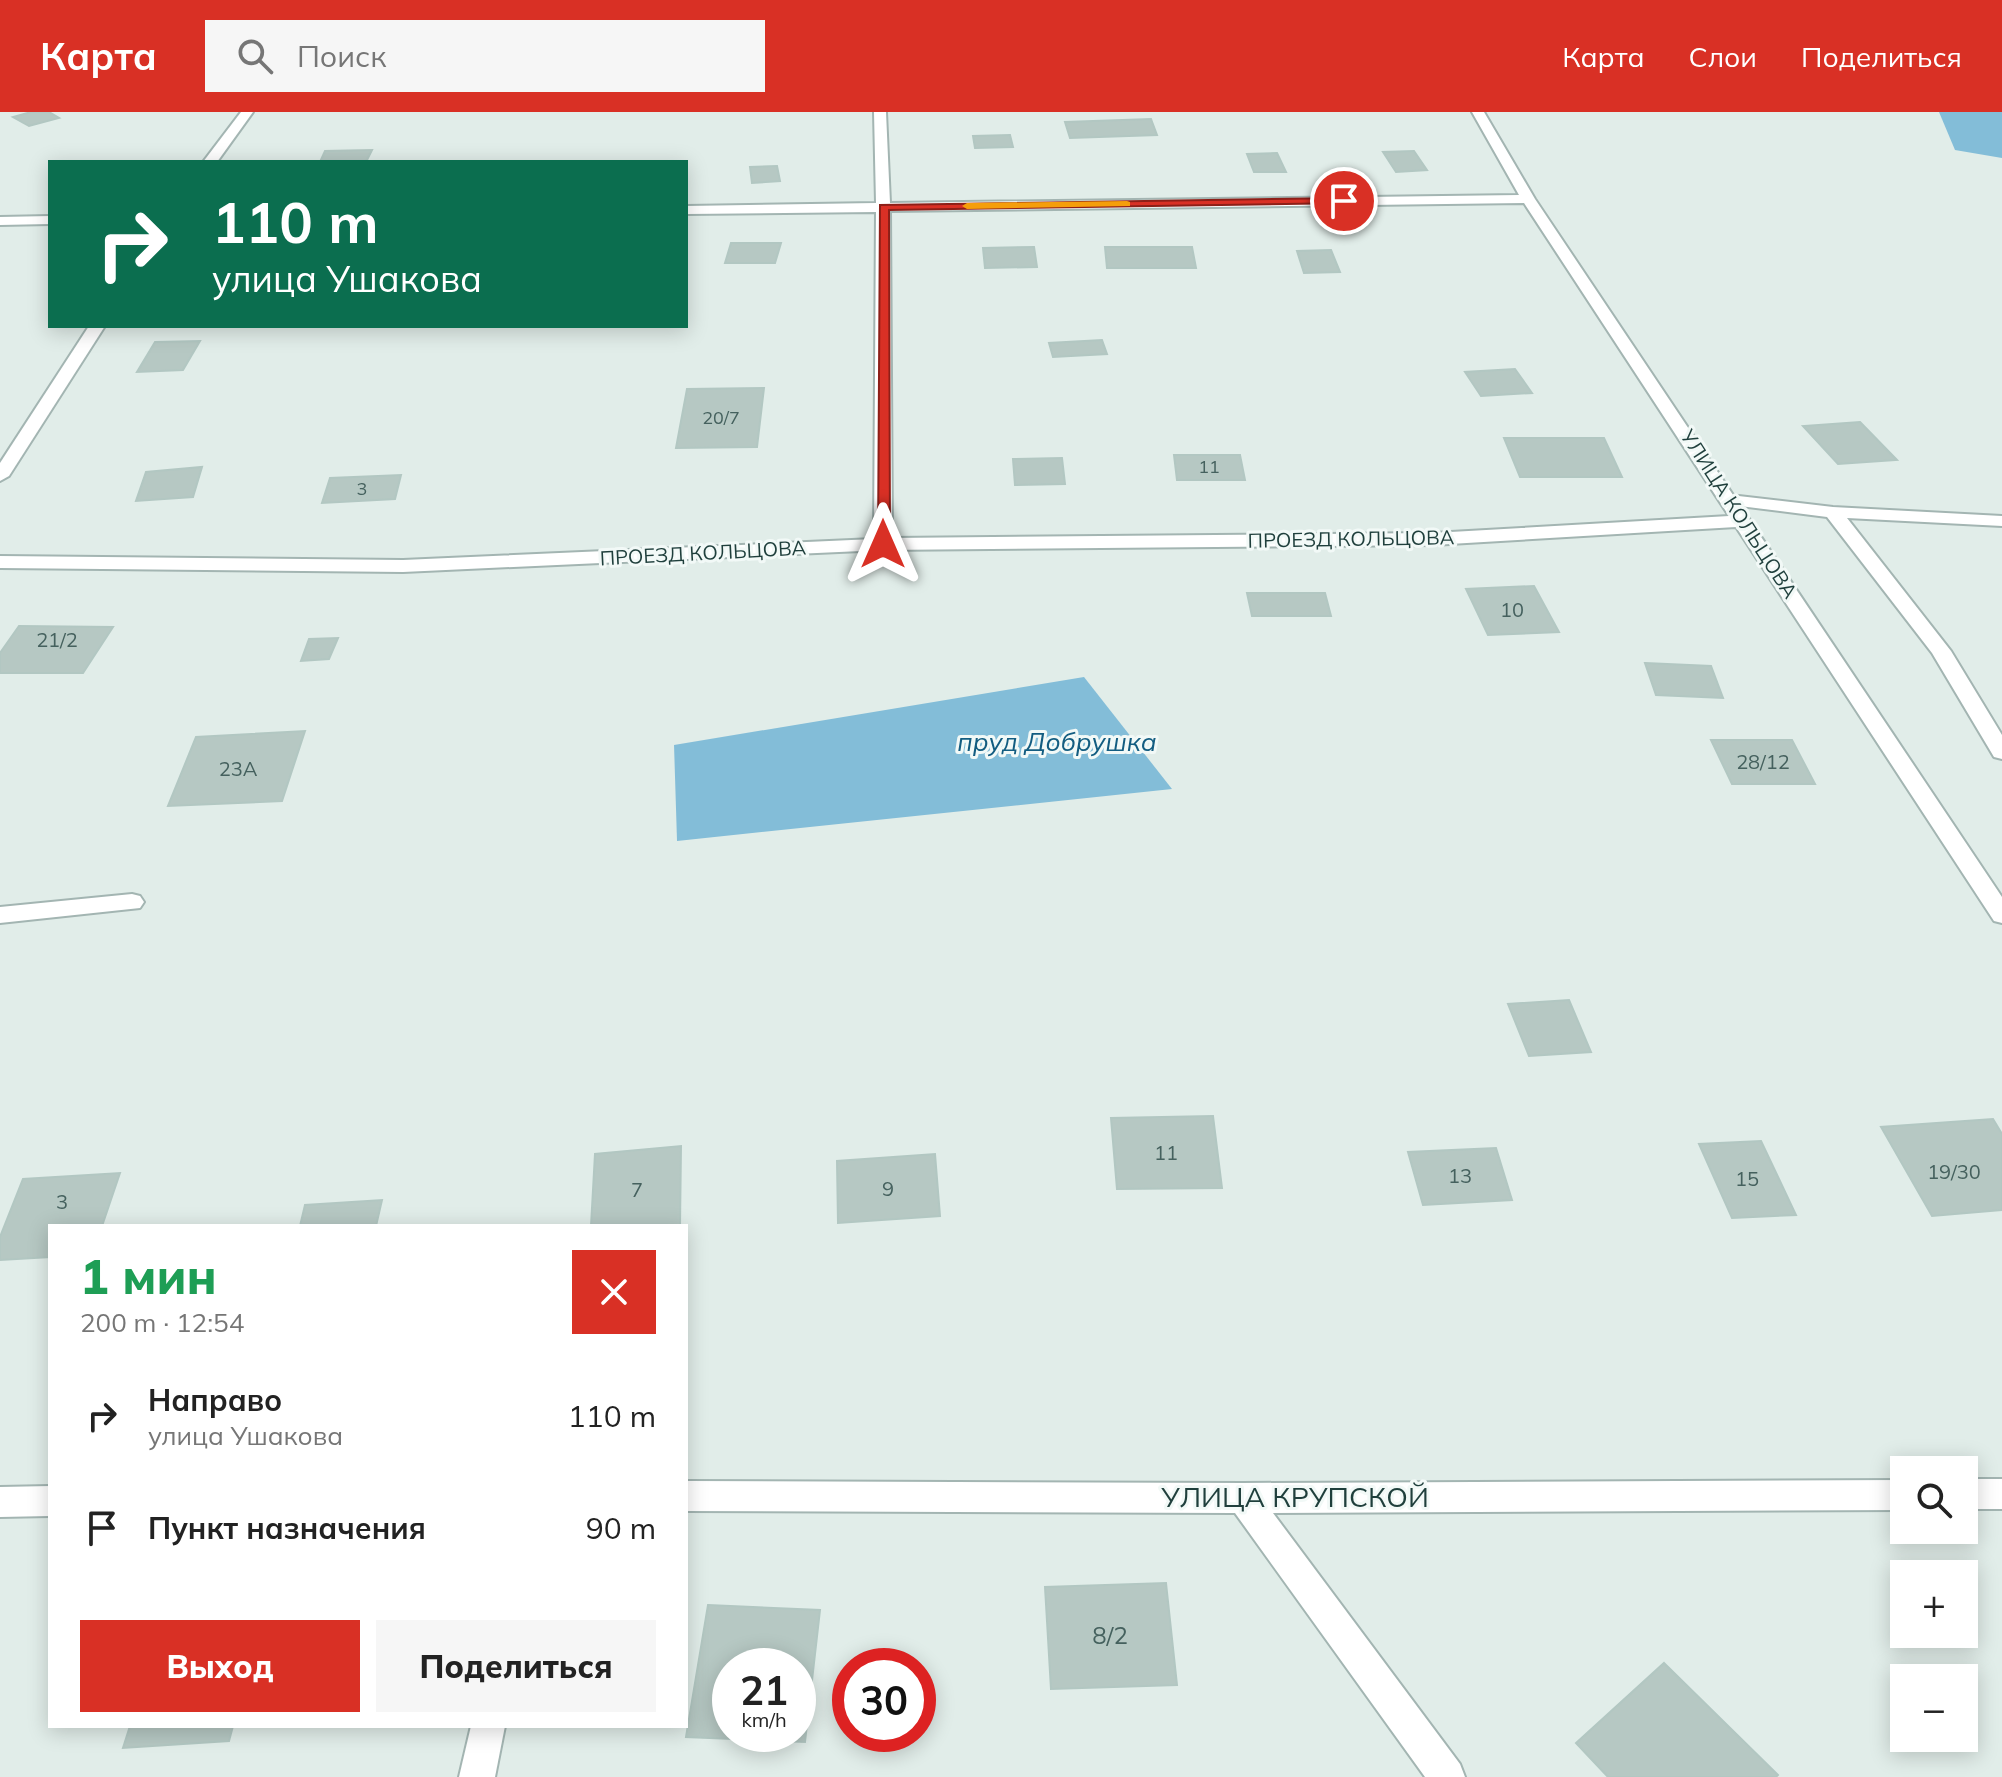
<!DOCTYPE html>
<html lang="ru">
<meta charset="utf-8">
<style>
body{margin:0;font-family:Mulish,sans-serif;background:#f6f6f6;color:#222;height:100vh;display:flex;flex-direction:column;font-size:30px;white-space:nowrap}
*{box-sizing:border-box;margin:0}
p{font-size:26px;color:#767676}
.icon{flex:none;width:44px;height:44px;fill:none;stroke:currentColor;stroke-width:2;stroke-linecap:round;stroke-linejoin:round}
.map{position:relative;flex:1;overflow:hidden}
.panel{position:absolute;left:48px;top:1112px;width:640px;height:504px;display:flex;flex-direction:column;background:#fff;border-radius:0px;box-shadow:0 4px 20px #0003}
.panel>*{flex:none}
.guide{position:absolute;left:48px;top:48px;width:640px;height:168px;border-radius:0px;box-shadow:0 4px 20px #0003;background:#0b6e4f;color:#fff;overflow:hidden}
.buttons{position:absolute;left:1890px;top:1344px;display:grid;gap:16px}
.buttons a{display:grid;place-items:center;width:88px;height:88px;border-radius:0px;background:#fff;box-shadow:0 4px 20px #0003;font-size:40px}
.speed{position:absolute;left:712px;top:1536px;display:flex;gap:16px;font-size:40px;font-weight:700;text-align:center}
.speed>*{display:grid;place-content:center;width:104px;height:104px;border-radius:50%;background:#fff;box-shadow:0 4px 20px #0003;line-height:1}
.speed small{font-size:20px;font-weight:400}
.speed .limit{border:12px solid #d22;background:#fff;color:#111}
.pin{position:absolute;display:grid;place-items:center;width:68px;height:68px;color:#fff;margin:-34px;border:4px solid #fff;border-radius:50%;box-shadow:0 2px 8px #0007}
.me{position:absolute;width:88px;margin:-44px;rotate:0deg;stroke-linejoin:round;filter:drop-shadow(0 0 6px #0008)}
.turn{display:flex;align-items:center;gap:28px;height:168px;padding:0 32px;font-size:36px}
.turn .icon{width:104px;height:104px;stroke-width:2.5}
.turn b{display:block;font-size:56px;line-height:68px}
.round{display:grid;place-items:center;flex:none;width:84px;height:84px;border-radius:0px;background:#f6f6f6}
.summary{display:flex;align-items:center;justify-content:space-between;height:136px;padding:0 32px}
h1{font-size:48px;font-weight:800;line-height:60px;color:#1e9e55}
.button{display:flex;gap:16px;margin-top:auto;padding:16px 32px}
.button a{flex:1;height:92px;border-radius:0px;background:#d93025;color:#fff;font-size:32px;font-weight:800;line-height:92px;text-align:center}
.button a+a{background:#f6f6f6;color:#222}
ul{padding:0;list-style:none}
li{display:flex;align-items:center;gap:24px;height:112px;padding:0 32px}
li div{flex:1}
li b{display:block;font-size:30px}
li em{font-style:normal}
header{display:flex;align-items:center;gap:48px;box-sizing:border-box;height:112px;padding:0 40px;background:#d93025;color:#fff}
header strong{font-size:38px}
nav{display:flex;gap:44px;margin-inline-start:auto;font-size:28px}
.search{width:560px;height:72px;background:#f6f6f6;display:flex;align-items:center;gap:20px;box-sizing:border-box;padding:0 28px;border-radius:0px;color:#767676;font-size:30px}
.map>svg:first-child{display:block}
.water{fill:#83bdd8}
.building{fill:#b6c8c3;stroke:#b2c7c2;stroke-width:2;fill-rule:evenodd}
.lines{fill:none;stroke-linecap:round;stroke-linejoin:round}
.lane-casing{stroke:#a3b5b2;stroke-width:4}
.street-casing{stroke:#a3b5b2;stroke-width:4}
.lane{fill:#fff;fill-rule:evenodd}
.street{fill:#fff;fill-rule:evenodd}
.route{fill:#d93025;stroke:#8d1f18;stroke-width:2}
.slow{fill:#f59e0b}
.labels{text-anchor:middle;stroke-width:6;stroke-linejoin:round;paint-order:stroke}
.far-number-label{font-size:18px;fill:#45615e}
.far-street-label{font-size:20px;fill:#1f3f3c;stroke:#f2f9f7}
.number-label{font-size:20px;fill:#45615e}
.near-number-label{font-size:24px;fill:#45615e}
.water-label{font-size:26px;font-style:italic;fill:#135d81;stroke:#f2f9f7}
.near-street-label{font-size:28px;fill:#1f3f3c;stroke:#f2f9f7}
</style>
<header>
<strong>Карта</strong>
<div class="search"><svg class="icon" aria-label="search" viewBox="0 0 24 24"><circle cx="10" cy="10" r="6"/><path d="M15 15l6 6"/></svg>Поиск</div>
<nav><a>Карта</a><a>Слои</a><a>Поделиться</a></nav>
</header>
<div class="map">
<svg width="2002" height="1665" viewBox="0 0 2002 1665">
<rect width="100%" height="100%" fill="#e1ede9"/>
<!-- water -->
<g class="water">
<polygon points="1939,0 2002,0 2002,46 1955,38"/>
<polygon points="1084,565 1172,677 677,729 674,633"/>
</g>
<!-- building -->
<g class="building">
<polygon points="31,0 49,0 59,6 29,14 13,5"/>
<polygon points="1151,7 1157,23 1070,26 1065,10"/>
<polygon points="1010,23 1013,35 975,36 973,24"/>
<polygon points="372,38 366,50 320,50 325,39"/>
<polygon points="1414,39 1427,58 1396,60 1383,40"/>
<polygon points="1277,41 1286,60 1254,60 1247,42"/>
<polygon points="777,54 780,69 752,71 750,55"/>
<polygon points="731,131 781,131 775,151 725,151"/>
<polygon points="1034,135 1037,155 985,156 983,136"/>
<polygon points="1105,135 1192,135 1196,156 1107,156"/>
<polygon points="1331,138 1340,160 1304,161 1297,139"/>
<polygon points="1102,228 1107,242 1053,245 1049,231"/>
<polygon points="200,229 183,258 137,260 155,230"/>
<polygon points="1515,257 1532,281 1481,284 1465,260"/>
<polygon points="764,276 757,335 676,336 687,277"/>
<polygon points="1860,310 1897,348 1838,352 1803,314"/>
<polygon points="1504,326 1604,326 1622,365 1520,365"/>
<polygon points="1174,343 1240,343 1245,368 1177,368"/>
<polygon points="1062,346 1065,372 1015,373 1013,347"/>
<polygon points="202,355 193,385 136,389 146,360"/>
<polygon points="401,363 395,387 322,391 330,366"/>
<polygon points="1534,474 1559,520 1488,523 1466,477"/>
<polygon points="1247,481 1325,481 1331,504 1252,504"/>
<polygon points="19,514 113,515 83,561 0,561 0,541"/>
<polygon points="338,526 329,547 301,549 309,527"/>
<polygon points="1645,551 1711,554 1723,586 1656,583"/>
<polygon points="305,619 282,689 168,694 196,625"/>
<polygon points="1711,628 1792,628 1815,672 1732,672"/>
<polygon points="1569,888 1591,940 1529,944 1508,892"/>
<polygon points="1213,1004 1222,1076 1117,1077 1111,1006"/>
<polygon points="1993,1007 2002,1022 2002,1098 1932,1104 1881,1015"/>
<polygon points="1761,1029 1796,1103 1732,1106 1699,1032"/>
<polygon points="681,1034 680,1114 591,1114 595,1042"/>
<polygon points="1496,1036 1512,1088 1423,1093 1408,1040"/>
<polygon points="935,1042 940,1104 838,1111 837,1049"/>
<polygon points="120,1061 102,1114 50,1114 50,1145 0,1148 0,1125 23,1067"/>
<polygon points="382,1088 376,1114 300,1114 305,1093"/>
<polygon points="1166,1471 1177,1573 1051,1577 1045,1475"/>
<path d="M708 1493 820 1498 805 1630 686 1625ZM730 1554H798V1622H730Z"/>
<polygon points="1664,1551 1778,1663 1776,1665 1608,1665 1576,1631"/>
<polygon points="130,1614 233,1614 229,1629 123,1636"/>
</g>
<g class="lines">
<!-- lane casing -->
<g class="lane-casing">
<g id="lane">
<polygon points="1730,383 1833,395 2002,404 2002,414 1847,406 1951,539 2002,623 2002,647 1994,645 1932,541 1827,405 1724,392 1721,388"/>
<polygon points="132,782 140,784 144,790 140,796 0,811 0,795"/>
</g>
</g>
<!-- street casing -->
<g class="street-casing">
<g id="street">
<polygon points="241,0 253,0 217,50 203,50"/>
<path d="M874 0H886L890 91 1519 83 1472 0H1484L1535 87 2002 785V811L1994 809 1736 415 1433 433 883 438 403 460 0 456V444L403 448 874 427 876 100 686 102V94L876 91ZM1524 91 1729 404 1433 421 892 426 890 99Z"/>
<polygon points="50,104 50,112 0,113 0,105"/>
<polygon points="89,214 105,214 9,364 0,369 0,351"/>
<rect x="1964" y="1367" width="38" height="30"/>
<polygon points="1904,1368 1904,1398 1273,1401 1460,1652 1465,1665 1425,1665 1235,1401 686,1399 686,1369 1243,1371"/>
<polygon points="50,1374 50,1404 0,1405 0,1375"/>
<polygon points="471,1614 505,1614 495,1665 459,1665"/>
</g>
</g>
<!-- lane -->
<use href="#lane" class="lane"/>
<!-- street -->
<use href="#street" class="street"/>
</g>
<!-- route -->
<polygon class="route" points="1344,86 1348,87 1348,91 889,98 890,432 878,435 880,93"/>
<!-- slow -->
<polygon class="slow" points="1127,89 1130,90 1130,94 967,97 962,94 967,91"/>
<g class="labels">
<!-- far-number labels -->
<g class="far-number-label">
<text x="721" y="312">20/7</text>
<text x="1209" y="361">11</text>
<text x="362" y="383">3</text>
</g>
<!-- far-street labels -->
<g class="far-street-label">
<text transform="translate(1739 402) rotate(57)" y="7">УЛИЦА КОЛЬЦОВА</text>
<text transform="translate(1351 427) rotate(-1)" y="7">ПРОЕЗД КОЛЬЦОВА</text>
<text transform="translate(703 441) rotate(-3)" y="7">ПРОЕЗД КОЛЬЦОВА</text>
</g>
<!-- number labels -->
<g class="number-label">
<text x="1512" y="505">10</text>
<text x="57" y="535">21/2</text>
<text x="1763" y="657">28/12</text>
<text x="238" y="664">23А</text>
<text x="1166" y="1048">11</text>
<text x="1954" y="1067">19/30</text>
<text x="1460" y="1071">13</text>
<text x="1747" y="1074">15</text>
<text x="888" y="1084">9</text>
<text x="637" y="1085">7</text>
<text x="62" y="1097">3</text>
</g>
<!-- near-number labels -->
<g class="near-number-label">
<text x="1110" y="1532">8/2</text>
</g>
<!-- water labels -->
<g class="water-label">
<text x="1057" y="639">пруд Добрушка</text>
</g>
<!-- near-street labels -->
<g class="near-street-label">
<text x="1295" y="1395">УЛИЦА КРУПСКОЙ</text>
</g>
</g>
</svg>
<div class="buttons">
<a><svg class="icon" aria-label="search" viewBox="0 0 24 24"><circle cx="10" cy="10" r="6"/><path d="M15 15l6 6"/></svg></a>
<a>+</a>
<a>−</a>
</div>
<div class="speed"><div>21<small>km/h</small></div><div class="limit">30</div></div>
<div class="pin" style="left:1344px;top:89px;background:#d93025"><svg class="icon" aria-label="arrive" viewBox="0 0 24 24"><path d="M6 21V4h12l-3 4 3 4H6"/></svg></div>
<svg class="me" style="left:883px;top:432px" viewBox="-20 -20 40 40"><path d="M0-17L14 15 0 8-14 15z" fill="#d93025" stroke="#fff" stroke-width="4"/></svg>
<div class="guide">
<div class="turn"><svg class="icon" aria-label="right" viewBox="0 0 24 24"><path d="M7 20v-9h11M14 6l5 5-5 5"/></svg><div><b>110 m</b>улица Ушакова</div></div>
</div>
<section class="panel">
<div class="summary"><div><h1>1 мин</h1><p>200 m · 12:54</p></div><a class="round" style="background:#d93025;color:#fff"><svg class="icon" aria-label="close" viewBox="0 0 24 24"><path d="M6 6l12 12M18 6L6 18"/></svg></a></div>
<ul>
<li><svg class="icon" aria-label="right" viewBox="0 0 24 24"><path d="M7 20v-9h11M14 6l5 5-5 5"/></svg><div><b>Направо</b><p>улица Ушакова</p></div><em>110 m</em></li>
<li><svg class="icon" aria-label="arrive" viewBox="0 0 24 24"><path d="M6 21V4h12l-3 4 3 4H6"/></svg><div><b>Пункт назначения</b></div><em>90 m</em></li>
</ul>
<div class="button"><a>Выход</a><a>Поделиться</a></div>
</section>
</div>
